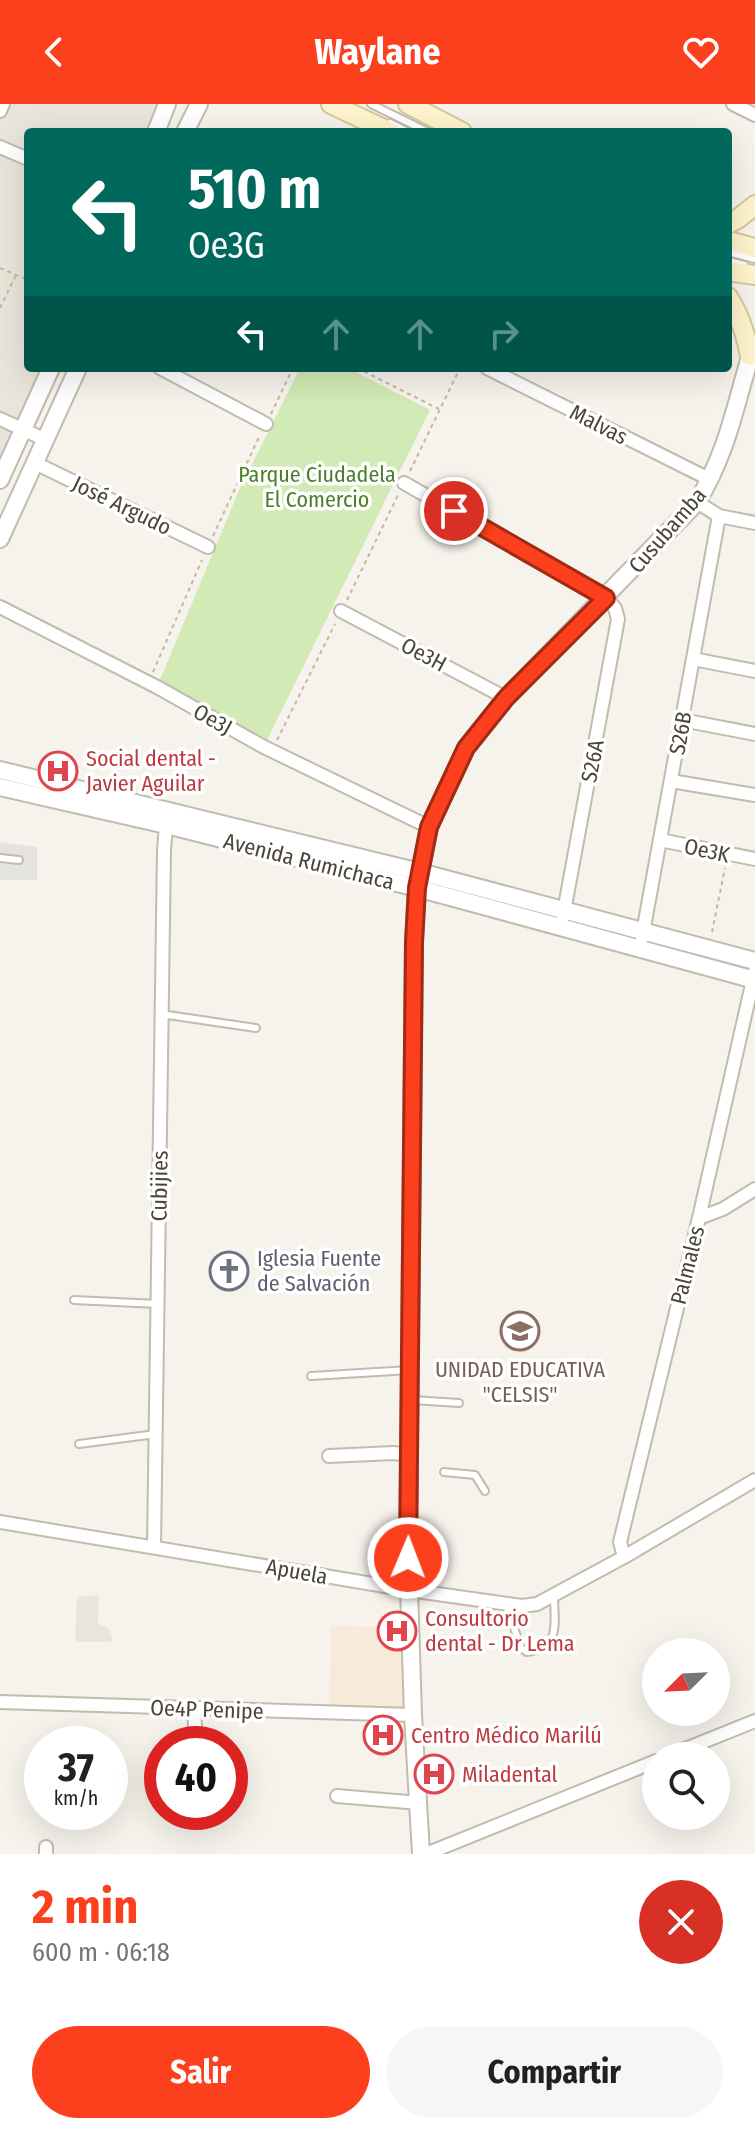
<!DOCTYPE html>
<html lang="es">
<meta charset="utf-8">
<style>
body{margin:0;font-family:"Fira Sans Condensed",sans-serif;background:#f6f6f6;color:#202124;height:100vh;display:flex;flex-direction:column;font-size:30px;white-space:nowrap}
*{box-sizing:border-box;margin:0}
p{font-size:26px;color:#757577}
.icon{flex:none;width:44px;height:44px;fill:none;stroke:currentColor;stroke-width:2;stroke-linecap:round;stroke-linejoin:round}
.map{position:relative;height:1750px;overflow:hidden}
.drawer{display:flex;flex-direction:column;background:#fff;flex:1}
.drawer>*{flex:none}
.top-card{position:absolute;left:24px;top:24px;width:708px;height:244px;border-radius:8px;box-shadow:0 8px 32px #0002;background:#00695c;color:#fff;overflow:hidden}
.needle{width:52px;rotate:246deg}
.tools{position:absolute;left:642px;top:1534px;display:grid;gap:16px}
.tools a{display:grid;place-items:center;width:88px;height:88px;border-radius:50%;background:#fff;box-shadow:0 8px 32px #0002;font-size:40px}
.speed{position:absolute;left:24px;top:1622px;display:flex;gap:16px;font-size:40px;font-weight:700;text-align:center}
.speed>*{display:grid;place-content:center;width:104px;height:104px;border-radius:50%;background:#fff;box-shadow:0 8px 32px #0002;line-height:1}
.speed small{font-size:20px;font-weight:400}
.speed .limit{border:12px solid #d22;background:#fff;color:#111}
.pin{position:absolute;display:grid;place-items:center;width:68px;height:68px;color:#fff;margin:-34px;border:4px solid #fff;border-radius:50%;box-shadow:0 2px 8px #0007}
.me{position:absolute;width:88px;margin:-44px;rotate:1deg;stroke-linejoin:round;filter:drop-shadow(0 0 6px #0008)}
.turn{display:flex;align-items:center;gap:28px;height:168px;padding:0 32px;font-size:36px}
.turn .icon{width:104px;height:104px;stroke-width:2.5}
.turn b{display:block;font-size:56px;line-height:68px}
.lanes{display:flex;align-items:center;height:76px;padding:0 32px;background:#0003;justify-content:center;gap:40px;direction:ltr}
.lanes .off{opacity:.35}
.round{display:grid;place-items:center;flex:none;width:84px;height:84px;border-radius:42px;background:#f6f6f6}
.head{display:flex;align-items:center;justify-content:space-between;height:136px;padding:0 32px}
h1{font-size:48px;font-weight:700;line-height:60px;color:#fc3f1d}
.primary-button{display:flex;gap:16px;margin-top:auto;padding:16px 32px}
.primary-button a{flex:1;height:92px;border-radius:48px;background:#fc3f1d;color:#fff;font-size:32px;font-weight:700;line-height:92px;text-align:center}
.primary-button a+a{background:#f6f6f6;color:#202124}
header{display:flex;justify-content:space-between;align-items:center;height:104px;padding:0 32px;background:#fc3f1d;color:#fff;font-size:36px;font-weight:700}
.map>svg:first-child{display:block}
.residential{fill:#eae5da}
.commercial{fill:#f7ead8}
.green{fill:#d2eab5}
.parking{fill:#e5e3e0}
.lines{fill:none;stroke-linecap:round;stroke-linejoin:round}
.service-casing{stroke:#c2bbae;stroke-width:10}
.minor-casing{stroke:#c2bbae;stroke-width:16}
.tertiary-casing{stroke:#c2bbae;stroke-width:20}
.secondary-casing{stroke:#d6c79b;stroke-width:22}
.path{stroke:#c4b79f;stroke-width:2;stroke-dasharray:4 4;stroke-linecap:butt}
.service{stroke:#fff;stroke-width:6}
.minor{stroke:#fff;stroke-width:12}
.tertiary{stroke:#fff;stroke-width:16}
.secondary{stroke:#fff3cd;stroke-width:18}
.route-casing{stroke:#a42913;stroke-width:20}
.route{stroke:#fc3f1d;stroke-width:14}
.labels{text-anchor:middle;stroke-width:7;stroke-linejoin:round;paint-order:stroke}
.street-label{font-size:22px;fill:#4b4439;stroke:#fff}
.park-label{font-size:22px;fill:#4a7f2a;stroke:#fff}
.health-label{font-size:22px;fill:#be3a42;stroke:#fff;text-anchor:start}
.worship-label{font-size:22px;fill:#5b616d;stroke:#fff;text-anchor:start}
.education-label{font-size:22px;fill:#785e54;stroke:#fff}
</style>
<header><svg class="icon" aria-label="back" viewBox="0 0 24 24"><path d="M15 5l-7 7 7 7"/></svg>Waylane<svg class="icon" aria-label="heart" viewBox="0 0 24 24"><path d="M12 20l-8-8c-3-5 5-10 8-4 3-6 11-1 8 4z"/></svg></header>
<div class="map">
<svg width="755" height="1750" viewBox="0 0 755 1750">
<rect width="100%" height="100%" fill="#f6f3ec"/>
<!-- residential -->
<g class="residential">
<polygon points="0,0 167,0 156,28 28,28 28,264 51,264 0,376"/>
<polygon points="99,1491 98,1520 108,1524 112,1533 111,1538 75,1538 77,1493"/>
</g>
<!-- commercial -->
<polygon class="commercial" points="331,1522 406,1524 408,1607 330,1604"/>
<!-- green -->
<polygon class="green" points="300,264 348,264 430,306 264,642 157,583 240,384"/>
<!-- parking -->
<polygon class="parking" points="0,738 37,743 37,776 0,776"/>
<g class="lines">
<!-- service casing -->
<g class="service-casing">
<g id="service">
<polyline points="371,0 428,28"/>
<polyline points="390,19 408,28"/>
<polyline points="728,148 755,155"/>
<polyline points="728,157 744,161"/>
<polyline points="0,754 19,756"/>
<polyline points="161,910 256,924"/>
<polyline points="74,1196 158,1200"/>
<polyline points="311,1272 410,1266"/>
<polyline points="413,1296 459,1299"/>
<polyline points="79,1340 156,1330"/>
<polyline points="444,1368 475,1371 485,1387"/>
<path d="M506 1501 521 1544 527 1548C562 1543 554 1519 554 1491"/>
</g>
</g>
<!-- minor casing -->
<g class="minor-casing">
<g id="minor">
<polyline points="733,0 755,11"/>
<polyline points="0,7 3,0"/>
<polyline points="0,43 28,55"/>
<polyline points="160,264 266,320"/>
<polyline points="487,264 711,376"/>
<polyline points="0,315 46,336"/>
<polyline points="35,359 208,443"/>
<polyline points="404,379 606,494 615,504 618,515 563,813"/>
<polyline points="697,398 719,412 755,419"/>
<polyline points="0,503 157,583 264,643 429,723"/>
<polyline points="341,507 506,594"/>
<polyline points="693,555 755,567"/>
<polyline points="682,616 755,630"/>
<polyline points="671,677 755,691"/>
<polyline points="660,736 755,755"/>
<polyline points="642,834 719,412"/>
<polyline points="699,1114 723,1105 755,1085"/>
<polyline points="329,1352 393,1349 409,1351"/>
<polyline points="0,1418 409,1486 522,1502 537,1500 624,1453 755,1376"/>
<polyline points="154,1443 164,746 166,721"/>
<polyline points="624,1453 620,1438 699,1114 755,867"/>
<polyline points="0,1598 413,1611"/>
<polyline points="194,1604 196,1640"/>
<polyline points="668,1652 755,1617"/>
<polyline points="337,1692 419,1699"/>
<polyline points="200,1708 201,1718"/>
<polyline points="46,1743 46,1750"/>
<polyline points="426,1750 656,1657"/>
</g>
</g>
<!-- tertiary casing -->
<g class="tertiary-casing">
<g id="tertiary">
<polyline points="156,28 167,0"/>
<polyline points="185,28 199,0"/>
<polyline points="0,376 51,264"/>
<polyline points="0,435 78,264"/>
<polyline points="0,666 420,768 755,857"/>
<polyline points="0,683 166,721 417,784 755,876"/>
<path d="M421 1750 413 1611 408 1454 414 838 417 784 429 723 466 644 506 594 697 398C729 346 736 296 754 240"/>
</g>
</g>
<!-- secondary casing -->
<g class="secondary-casing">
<g id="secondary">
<polyline points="331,0 390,28"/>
<polyline points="408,0 462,28"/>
<polyline points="728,120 739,114 755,101"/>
<polyline points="728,137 755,144"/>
<polyline points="728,167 755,171"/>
<path d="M728 193C740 211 746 231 750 252"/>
</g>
</g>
<!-- path -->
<g class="path">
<polyline points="0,164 28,176"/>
<polyline points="0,204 16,171"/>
<polyline points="357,264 439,305"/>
<polyline points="271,310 293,264"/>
<polyline points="410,367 460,264"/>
<polyline points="213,432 259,333"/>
<polyline points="347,496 398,391"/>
<polyline points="153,568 202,456"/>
<polyline points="277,636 335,520"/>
<polyline points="712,828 725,764"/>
</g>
<!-- service -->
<use href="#service" class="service"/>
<!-- minor -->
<use href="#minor" class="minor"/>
<!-- tertiary -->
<use href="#tertiary" class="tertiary"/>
<!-- secondary -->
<use href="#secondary" class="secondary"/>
</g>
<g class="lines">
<!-- route casing -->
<g class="route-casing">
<polyline id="route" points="408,1454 414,838 417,784 429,723 466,644 506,594 606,494 454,407"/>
</g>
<!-- route -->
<use href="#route" class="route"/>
</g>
<!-- icons -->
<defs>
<g id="hospital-ring" transform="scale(2)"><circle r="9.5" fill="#fff" stroke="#e0444e" stroke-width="1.5"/><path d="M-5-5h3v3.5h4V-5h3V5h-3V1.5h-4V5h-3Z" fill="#e0444e"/></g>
<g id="church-ring" transform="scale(2)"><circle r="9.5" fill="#fff" stroke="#6b7280" stroke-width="1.5"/><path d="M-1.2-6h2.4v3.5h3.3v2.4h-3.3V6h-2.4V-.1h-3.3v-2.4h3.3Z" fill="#6b7280"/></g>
<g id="school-ring" transform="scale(2)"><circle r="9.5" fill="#fff" stroke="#8d6e63" stroke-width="1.5"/><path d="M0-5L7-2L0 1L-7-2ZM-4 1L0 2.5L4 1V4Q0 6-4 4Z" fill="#8d6e63"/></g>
</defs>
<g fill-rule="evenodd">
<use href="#hospital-ring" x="58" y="667"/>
<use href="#church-ring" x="229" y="1167"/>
<use href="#school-ring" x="520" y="1227"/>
<use href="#hospital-ring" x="397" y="1527"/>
<use href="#hospital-ring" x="383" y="1631"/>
<use href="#hospital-ring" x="434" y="1670"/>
</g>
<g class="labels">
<!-- street labels -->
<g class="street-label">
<text transform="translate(599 320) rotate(27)" y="8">Malvas</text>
<text transform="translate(122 401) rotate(26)" y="8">José Argudo</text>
<text transform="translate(667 426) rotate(-49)" y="8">Cusubamba</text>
<text transform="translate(424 550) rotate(28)" y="8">Oe3H</text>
<text transform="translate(213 615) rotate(29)" y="8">Oe3J</text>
<text transform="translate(680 629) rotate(-80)" y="8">S26B</text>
<text transform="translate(592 657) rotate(-79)" y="8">S26A</text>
<text transform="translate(707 746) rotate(12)" y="8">Oe3K</text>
<text transform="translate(309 757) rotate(14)" y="8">Avenida Rumichaca</text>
<text transform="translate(159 1082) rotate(-89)" y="8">Cubijies</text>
<text transform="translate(687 1161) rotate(-76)" y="8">Palmales</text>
<text transform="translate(297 1467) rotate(10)" y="8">Apuela</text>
<text transform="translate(207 1605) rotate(2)" y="8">Oe4P Penipe</text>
</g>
<!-- park labels -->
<g class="park-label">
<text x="317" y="378">Parque Ciudadela<tspan x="317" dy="25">El Comercio</tspan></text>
</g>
<!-- health labels -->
<g class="health-label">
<text x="86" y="662">Social dental -<tspan x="86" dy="25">Javier Aguilar</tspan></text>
<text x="425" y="1522">Consultorio<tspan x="425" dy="25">dental - Dr Lema</tspan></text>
<text x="411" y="1639">Centro Médico Marilú</text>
<text x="462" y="1678">Miladental</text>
</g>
<!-- worship labels -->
<g class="worship-label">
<text x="257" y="1162">Iglesia Fuente<tspan x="257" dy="25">de Salvación</tspan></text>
</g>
<!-- education labels -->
<g class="education-label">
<text x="520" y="1273">UNIDAD EDUCATIVA<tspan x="520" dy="25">"CELSIS"</tspan></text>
</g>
</g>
</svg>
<div class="tools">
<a><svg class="needle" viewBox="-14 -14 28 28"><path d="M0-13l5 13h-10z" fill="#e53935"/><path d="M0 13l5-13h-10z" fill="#757577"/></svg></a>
<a><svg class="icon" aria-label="search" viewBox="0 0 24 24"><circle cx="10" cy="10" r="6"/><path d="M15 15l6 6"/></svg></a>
</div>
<div class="speed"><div>37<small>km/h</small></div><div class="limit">40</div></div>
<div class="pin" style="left:454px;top:407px;background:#d93025"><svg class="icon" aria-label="arrive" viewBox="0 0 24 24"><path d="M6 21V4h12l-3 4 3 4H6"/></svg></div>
<svg class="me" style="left:408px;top:1454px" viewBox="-20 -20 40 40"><circle r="17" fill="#fc3f1d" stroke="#fff" stroke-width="3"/><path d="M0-11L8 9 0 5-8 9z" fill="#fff"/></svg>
<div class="top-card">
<div class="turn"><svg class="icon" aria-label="left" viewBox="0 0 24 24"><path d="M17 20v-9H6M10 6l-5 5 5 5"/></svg><div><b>510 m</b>Oe3G</div></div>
<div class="lanes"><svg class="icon" aria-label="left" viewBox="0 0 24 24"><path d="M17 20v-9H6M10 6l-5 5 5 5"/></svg><svg class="icon off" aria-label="ahead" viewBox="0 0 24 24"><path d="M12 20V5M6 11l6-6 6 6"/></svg><svg class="icon off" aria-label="ahead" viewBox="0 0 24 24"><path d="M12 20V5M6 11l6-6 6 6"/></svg><svg class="icon off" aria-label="right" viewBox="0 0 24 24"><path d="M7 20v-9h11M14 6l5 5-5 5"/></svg></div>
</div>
</div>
<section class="drawer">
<div class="head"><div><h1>2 min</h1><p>600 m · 06:18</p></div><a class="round" style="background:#d93025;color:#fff"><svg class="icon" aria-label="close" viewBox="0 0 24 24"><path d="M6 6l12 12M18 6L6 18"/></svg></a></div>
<div class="primary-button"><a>Salir</a><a>Compartir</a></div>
</section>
